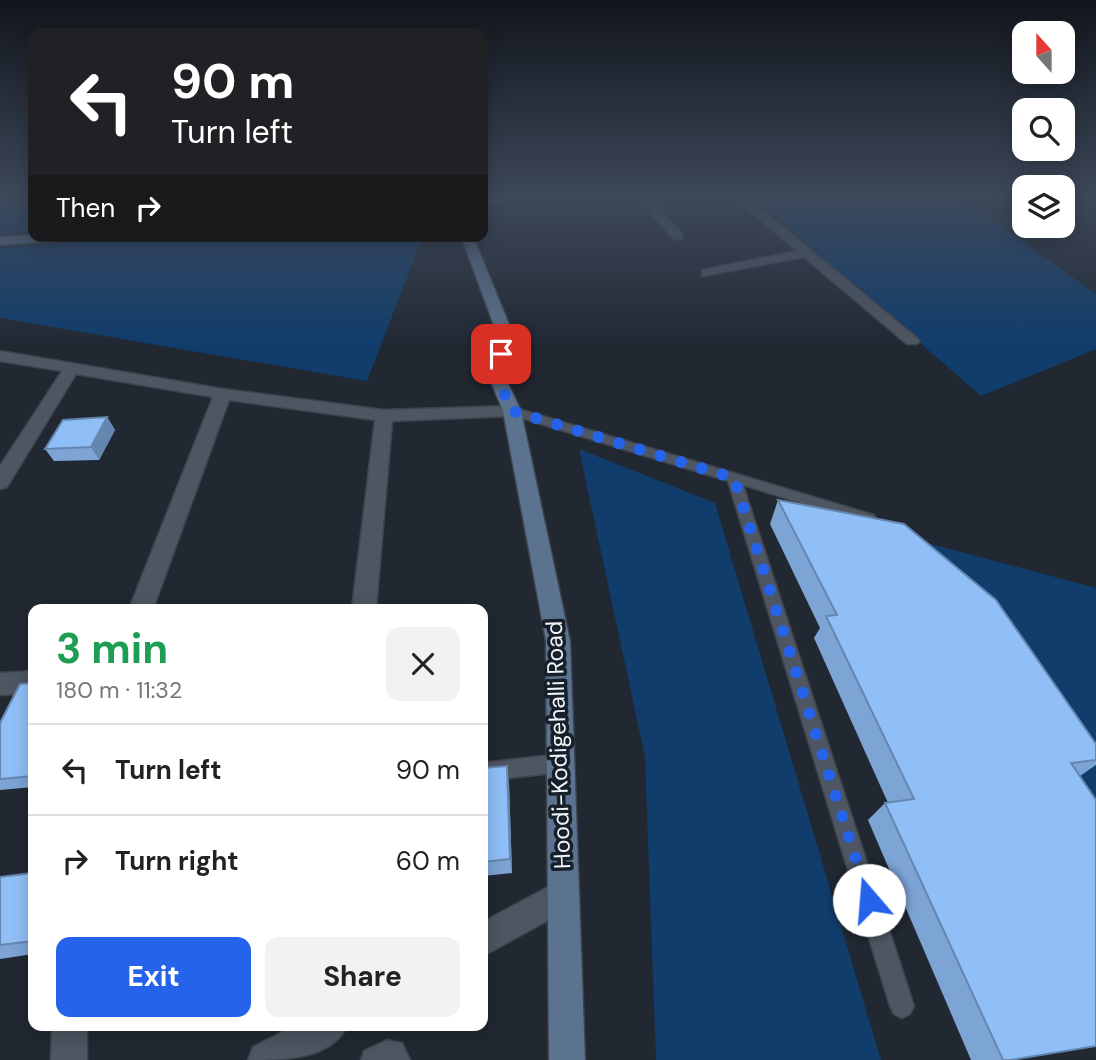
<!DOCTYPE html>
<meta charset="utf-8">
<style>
body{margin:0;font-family:"DM Sans",sans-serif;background:#f2f2f2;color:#222;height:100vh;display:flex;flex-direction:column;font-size:26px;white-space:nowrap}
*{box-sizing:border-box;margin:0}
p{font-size:23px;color:#767676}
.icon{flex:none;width:38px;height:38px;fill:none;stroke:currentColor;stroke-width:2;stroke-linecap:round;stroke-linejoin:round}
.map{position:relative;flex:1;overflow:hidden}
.sheet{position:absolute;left:28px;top:604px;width:460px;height:427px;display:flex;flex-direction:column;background:#fff;border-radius:14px;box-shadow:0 4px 18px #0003}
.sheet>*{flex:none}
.banner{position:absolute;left:28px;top:28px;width:460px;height:214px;border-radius:14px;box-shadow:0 4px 18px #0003;background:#202124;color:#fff;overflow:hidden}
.needle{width:46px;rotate:339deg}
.buttons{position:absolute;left:1012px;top:21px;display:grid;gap:14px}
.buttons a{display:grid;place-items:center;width:63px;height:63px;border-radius:14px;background:#fff;box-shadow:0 4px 18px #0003;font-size:35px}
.pin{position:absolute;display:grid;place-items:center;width:60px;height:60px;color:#fff;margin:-30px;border-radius:14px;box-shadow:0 4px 10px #0006}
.me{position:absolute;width:77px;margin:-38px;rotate:342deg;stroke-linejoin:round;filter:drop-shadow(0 0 5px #0008)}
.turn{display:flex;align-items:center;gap:24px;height:147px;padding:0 28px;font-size:32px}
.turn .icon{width:91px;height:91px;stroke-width:2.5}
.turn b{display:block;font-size:49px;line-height:60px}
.then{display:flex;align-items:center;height:66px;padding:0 28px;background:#0003;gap:14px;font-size:26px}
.round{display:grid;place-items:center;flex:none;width:74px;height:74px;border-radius:14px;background:#f2f2f2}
.overview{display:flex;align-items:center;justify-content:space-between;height:119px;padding:0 28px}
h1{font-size:42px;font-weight:700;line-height:52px;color:#1e9e55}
.button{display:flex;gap:14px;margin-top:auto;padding:14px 28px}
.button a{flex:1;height:80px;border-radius:14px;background:#2563eb;color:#fff;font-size:28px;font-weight:700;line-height:80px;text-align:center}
.button a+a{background:#f2f2f2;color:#222}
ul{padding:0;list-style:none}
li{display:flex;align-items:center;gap:21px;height:91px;padding:0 28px;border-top:2px solid #e0e0e0}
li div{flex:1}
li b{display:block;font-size:26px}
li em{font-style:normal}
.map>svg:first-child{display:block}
.green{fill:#103d6c}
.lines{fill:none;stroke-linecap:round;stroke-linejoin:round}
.lane-casing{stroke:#3d434c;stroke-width:3}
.street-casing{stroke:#3d434c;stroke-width:3}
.secondary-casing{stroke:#3d434c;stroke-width:3}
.lane{fill:#4d5661;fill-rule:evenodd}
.street{fill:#4d5661;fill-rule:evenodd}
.secondary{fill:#5c738f;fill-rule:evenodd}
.wall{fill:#7ca4d5}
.shaded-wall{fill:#6586ae}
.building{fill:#90bff8;stroke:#6586ae;stroke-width:2}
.route{stroke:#2563eb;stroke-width:12;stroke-dasharray:0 21.6}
.labels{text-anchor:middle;stroke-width:7;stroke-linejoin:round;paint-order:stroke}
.street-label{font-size:23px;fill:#f0f5fc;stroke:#171f28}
</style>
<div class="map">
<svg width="1096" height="1060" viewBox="0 0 1096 1060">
<rect width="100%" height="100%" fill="#212832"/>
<!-- green -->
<g class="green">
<polygon points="0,198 33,198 33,232 0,234"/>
<polygon points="754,198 962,198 1096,294 1096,349 981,396"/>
<polygon points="154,236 423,236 367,381 0,318 0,248"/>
<polygon points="579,449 715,503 881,1060 656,1060 645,757"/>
<polygon points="909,538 1096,588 1096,847"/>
</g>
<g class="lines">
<!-- lane casing -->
<g class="lane-casing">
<g id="lane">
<polygon points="512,407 874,515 876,519 874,523 869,524 743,485 914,1006 910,1014 902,1018 894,1014 890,1006 728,481 508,414 508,408"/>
<polygon points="561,754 568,757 570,763 568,769 561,772 483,781 483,763"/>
<polygon points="387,1040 402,1043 410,1060 361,1060 364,1051"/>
</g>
</g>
<!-- street casing -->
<g class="street-casing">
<g id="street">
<polygon points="637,198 650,198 682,233 682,239 674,239"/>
<polygon points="735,198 748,198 917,338 920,341 917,344 907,344 804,257 702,276 702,270 797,251"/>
<polygon points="0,351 223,389 384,410 512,406 521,411 512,416 392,421 376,609 352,609 375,420 229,400 153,609 129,609 213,397 76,374 7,487 0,489 0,466 62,371 0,361"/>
<polygon points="33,671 33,693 0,695 0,673"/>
<polygon points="563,879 574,884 579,895 574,906 483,956 483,922"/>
<polygon points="52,1026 87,1026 87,1060 51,1060"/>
<path d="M294 1026H347C331 1060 282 1060 248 1060L253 1047Z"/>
</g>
</g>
<!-- secondary casing -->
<g class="secondary-casing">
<g id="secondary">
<polygon points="519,198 483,206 483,200"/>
<polygon points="33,235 33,236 80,236 74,240 0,245 0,237"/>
<polygon points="461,236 473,236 513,334 504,375 521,411 570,641 585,1060 549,1060 546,641 503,411 488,375 497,334"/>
</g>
</g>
<!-- lane -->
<use href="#lane" class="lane"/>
<!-- street -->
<use href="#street" class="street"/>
<!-- secondary -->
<use href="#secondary" class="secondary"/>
</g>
<!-- wall -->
<g class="wall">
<polygon points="107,417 115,430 99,460 54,461 45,449"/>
<polygon points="778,500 1096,744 1096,765 1080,776 1010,1060 971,1060 868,820 885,803 888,803 814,638 820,628 770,524"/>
<polygon points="33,683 33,787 0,790 0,723"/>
<polygon points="483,768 509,783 512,873 483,876"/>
<polygon points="33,873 33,954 0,959 0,877"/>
</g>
<!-- shaded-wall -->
<g class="shaded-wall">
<polygon points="107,417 115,430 99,460 91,447"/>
<polygon points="507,766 509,783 512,873 510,859"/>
</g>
<!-- building -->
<g class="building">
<polygon points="107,417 91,447 45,449 63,420"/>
<polygon points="778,500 904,524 996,600 1096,744 1096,760 1071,763 1096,800 1096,1046 1010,1060 1003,1060 885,803 914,799 826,616 837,615"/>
<polygon points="33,683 33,776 0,779 0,723 20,684"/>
<polygon points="507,766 510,859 483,862 483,768"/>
<polygon points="33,873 33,941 0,945 0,877"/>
</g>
<!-- sky -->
<linearGradient id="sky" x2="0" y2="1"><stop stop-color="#12161c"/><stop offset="0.57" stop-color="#3d485a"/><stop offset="1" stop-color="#3d485a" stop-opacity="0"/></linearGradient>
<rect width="1096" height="347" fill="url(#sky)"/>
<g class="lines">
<!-- route -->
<polyline class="route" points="501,354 496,375 512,411 734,478 869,900"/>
</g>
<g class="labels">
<!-- street labels -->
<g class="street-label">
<text transform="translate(558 745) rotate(-92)" y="8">Hoodi-Kodigehalli Road</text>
</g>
</g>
</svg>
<div class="buttons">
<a><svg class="needle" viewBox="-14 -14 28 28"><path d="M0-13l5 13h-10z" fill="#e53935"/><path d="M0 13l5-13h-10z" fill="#767676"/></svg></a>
<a><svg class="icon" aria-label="search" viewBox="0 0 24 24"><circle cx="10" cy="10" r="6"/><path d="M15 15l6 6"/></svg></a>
<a><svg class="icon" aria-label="layers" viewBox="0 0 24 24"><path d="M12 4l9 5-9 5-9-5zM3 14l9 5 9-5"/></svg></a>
</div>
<div class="pin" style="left:501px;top:354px;background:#d93025"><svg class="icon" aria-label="arrive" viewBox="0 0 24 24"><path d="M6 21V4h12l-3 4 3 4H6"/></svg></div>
<svg class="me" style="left:869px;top:900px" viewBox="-20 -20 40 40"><circle r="19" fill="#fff"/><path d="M0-13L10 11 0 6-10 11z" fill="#2563eb"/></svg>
<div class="banner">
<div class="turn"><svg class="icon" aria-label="left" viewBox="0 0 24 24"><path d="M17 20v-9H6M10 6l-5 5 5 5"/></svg><div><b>90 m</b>Turn left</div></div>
<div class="then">Then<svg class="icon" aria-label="right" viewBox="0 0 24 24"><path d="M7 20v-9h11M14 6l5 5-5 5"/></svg></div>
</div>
<section class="sheet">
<div class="overview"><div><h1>3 min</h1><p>180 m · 11:32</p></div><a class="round"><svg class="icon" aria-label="close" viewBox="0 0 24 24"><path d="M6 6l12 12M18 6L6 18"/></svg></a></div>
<ul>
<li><svg class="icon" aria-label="left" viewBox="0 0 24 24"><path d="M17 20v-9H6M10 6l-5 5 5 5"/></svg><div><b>Turn left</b></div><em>90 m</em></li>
<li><svg class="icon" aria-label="right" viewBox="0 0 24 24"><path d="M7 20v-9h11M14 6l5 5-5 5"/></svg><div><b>Turn right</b></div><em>60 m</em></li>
</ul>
<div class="button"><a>Exit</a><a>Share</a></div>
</section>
</div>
